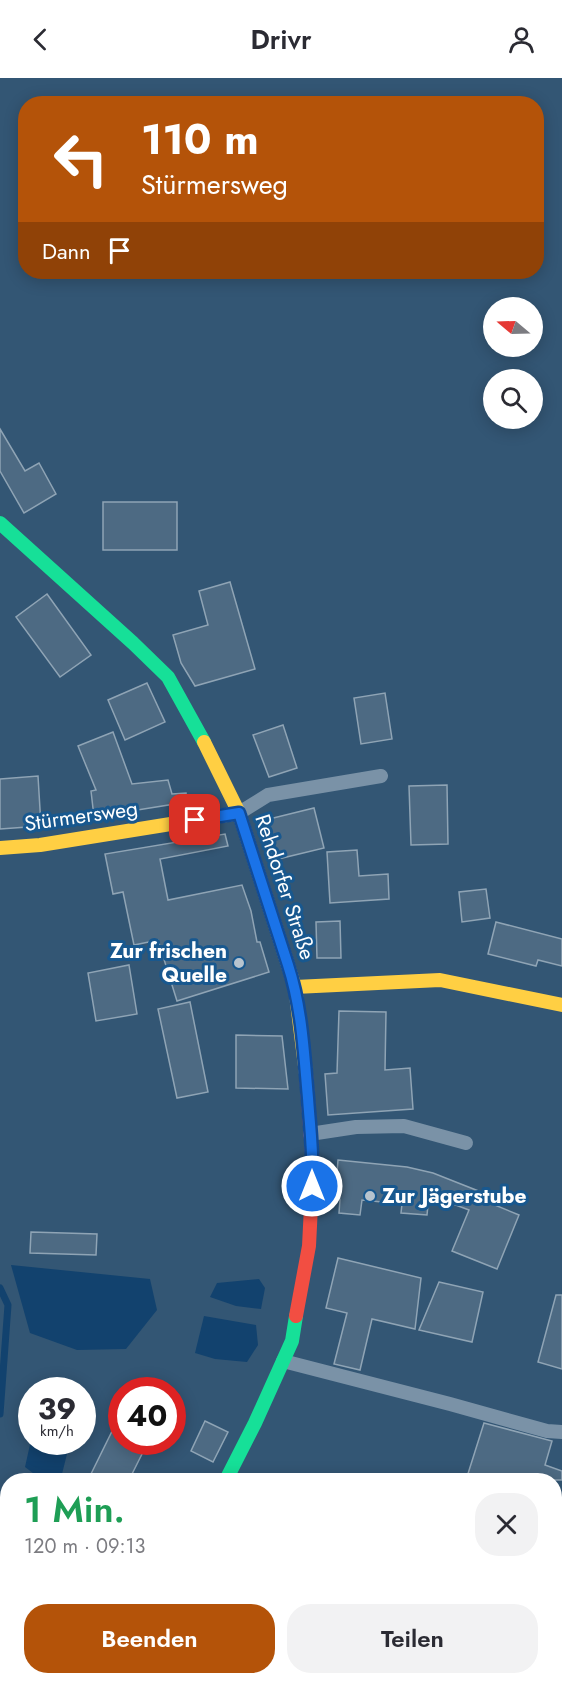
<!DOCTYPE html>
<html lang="de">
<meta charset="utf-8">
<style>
body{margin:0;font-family:Jost,sans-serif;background:#f2f2f3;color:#2b2b33;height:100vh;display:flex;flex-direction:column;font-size:22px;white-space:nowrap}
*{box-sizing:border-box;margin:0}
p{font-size:20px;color:#7c7c81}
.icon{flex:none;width:33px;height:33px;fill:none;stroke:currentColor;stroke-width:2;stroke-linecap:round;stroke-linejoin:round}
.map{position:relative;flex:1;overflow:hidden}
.side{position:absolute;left:0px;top:1395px;width:562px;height:212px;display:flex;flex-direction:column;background:#fff;border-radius:24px 24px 0 0;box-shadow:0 3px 15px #0003}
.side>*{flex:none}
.hud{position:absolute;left:18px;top:18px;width:526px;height:183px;border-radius:24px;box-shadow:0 3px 15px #0003;background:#b45309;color:#fff;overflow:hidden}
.needle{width:39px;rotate:289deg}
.fabs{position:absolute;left:483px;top:219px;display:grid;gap:12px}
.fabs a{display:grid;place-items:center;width:60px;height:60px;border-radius:50%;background:#fff;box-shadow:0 3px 15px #0003;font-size:30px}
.speed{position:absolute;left:18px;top:1299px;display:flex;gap:12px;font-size:30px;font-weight:700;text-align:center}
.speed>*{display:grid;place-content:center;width:78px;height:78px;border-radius:50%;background:#fff;box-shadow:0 3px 15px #0003;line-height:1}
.speed small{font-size:15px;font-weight:400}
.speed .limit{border:9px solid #d22;background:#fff;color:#111}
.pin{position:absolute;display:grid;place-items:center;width:51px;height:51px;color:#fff;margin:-26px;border-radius:12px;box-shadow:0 3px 9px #0006}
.me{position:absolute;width:66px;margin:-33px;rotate:0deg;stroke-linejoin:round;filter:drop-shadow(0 0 4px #0008)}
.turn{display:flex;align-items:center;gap:21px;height:126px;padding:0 24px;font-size:27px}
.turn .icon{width:78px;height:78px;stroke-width:2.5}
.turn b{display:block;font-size:42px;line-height:51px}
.then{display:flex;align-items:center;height:57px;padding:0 24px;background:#0003;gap:12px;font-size:22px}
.round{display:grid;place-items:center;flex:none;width:63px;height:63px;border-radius:24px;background:#f2f2f3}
.summary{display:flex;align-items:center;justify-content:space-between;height:102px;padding:0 24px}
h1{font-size:36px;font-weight:600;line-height:45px;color:#1e9e55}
.button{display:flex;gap:12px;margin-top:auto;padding:12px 24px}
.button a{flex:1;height:69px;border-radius:24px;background:#b45309;color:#fff;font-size:24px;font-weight:600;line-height:69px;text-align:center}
.button a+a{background:#f2f2f3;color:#2b2b33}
header{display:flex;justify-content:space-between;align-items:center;height:78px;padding:0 24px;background:#fff;font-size:27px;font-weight:600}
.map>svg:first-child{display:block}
.water{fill:#12426e}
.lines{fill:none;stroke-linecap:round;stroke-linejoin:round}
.stream{stroke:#12426e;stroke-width:7}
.building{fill:#4d6a83;stroke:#8fa4b5;stroke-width:1.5}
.lane{stroke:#7a92a7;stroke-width:14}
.fast{stroke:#16e098;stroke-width:14}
.slow{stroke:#ffcf43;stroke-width:14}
.jam{stroke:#f24e42;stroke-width:14}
.route-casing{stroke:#114b97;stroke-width:15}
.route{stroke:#1a73e8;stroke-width:10}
.poi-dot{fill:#b8c4ce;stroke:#18588f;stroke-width:2}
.labels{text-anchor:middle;stroke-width:6;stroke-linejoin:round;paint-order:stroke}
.street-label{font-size:21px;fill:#fff;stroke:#18588f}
.poi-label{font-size:21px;font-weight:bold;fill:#fff;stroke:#18588f;text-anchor:end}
</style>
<header><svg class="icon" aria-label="back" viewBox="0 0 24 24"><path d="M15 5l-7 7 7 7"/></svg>Drivr<svg class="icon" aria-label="person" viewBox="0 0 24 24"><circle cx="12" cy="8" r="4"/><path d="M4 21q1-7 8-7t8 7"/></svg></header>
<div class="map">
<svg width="562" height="1606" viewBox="0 0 562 1606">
<rect width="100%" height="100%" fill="#335674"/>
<!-- water -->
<g class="water">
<polygon points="11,1187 150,1201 157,1232 126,1271 77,1272 30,1255"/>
<polygon points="259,1201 265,1210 261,1231 236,1228 210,1219 217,1205"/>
<polygon points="204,1238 256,1247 258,1267 247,1284 215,1281 195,1275"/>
<polygon points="31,1362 32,1364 70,1364 62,1396 63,1402 42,1402 25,1389"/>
</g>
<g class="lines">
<!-- stream -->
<polyline class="stream" points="0,1210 8,1227 0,1336"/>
</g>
<!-- building -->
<g class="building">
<polygon points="0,351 25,393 39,385 56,416 24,435 0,393"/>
<rect x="103" y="424" width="74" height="48"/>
<polygon points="230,504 255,591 195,608 181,585 173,557 208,547 199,513"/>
<polygon points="47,516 91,577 60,599 16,539"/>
<polygon points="147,605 165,644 125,662 108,622"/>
<polygon points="385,615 392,661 361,666 354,620"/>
<polygon points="283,647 297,690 269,699 253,657"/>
<polygon points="113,654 132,706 168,702 172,716 186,715 187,724 94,739 91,713 96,712 78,668"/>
<polygon points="38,698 41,748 0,751 0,701"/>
<polygon points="447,707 448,766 411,767 409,708"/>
<polygon points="314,730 324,770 274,782 261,743"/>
<polygon points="225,756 228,768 160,781 168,822 242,807 251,833 257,864 260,864 269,894 177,923 158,862 134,867 123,814 113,816 105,776"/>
<polygon points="357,772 359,798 388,796 389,821 330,825 327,774"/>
<polygon points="486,811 490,840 462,844 459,814"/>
<polygon points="340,843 341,880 317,880 316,844"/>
<polygon points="496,844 562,861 562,888 538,882 536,888 488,876"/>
<polygon points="129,887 137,936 96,943 88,895"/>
<polygon points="190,924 208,1014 177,1020 158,931"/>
<polygon points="339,933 386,934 385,992 410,990 413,1031 328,1037 325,996 337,995"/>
<polygon points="236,957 282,958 288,1011 236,1010"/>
<polygon points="338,1082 407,1089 433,1095 481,1114 478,1120 519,1137 497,1191 452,1173 469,1132 429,1117 427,1137 401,1135 402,1126 362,1122 360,1137 339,1135 340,1121 335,1120"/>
<polygon points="31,1154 97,1156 96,1177 30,1175"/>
<polygon points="338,1180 421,1200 415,1251 372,1241 360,1292 334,1286 347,1235 326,1230"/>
<polygon points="439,1204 483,1214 472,1264 419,1252"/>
<polygon points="556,1217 562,1217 562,1291 538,1284"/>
<polygon points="122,1333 122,1364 148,1364 129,1402 88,1402"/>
<polygon points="205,1343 228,1354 213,1384 191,1373"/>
<polygon points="484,1345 552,1363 545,1387 562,1393 562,1402 466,1402"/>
</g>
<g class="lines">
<!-- lane -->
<g class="lane">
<polyline points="239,735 268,717 381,698"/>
<polyline points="310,1056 356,1049 404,1048 466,1065"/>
<polyline points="283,1283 450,1326 547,1353 562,1354"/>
</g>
<!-- fast -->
<g class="fast">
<polyline points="0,445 133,565 168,599 204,664"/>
<polyline points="226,1402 255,1345 292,1263 296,1238"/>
</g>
<!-- slow -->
<g class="slow">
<polyline points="204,664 239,735 295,909 306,996"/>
<polyline points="0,770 40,767 239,735"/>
<polyline points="295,909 440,902 562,927"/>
<polyline points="117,1606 120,1599"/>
</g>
<!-- jam -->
<polyline class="jam" points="296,1238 309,1168 313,1088 306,996"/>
</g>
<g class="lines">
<!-- route casing -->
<g class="route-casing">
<path id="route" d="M195 742 239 735 288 887C302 930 304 976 308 1020 310 1050 314 1079 312 1108"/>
</g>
<!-- route -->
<use href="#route" class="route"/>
</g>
<!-- markers -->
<g class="poi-dot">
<circle cx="239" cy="885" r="6"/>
<circle cx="370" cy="1118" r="6"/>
</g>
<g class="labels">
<!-- street labels -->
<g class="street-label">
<text transform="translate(81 738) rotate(-8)" y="7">Stürmersweg</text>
<text transform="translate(285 809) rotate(72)" y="7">Rehdorfer Straße</text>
</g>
<!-- poi labels -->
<g class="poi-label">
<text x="227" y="880">Zur frischen<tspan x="227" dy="24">Quelle</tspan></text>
<text x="382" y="1125" text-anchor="start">Zur Jägerstube</text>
</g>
</g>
</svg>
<div class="fabs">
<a><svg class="needle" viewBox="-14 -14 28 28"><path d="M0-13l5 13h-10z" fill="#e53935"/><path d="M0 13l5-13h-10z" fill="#7c7c81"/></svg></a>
<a><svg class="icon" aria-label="search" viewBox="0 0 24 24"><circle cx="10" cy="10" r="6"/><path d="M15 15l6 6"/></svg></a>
</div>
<div class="speed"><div>39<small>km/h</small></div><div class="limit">40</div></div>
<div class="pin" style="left:195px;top:742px;background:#d93025"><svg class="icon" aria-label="arrive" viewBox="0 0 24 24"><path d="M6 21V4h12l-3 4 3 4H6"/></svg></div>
<svg class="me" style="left:312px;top:1108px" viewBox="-20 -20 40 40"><circle r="17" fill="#1a73e8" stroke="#fff" stroke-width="3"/><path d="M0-11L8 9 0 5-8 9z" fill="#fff"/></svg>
<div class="hud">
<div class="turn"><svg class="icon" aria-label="left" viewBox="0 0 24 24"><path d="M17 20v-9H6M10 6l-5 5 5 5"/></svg><div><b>110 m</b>Stürmersweg</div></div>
<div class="then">Dann<svg class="icon" aria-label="arrive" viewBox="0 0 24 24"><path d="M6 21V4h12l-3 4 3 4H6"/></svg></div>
</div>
<section class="side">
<div class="summary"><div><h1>1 Min.</h1><p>120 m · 09:13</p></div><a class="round"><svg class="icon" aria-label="close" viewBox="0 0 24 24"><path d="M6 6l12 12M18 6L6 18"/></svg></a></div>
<div class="button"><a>Beenden</a><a>Teilen</a></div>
</section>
</div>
